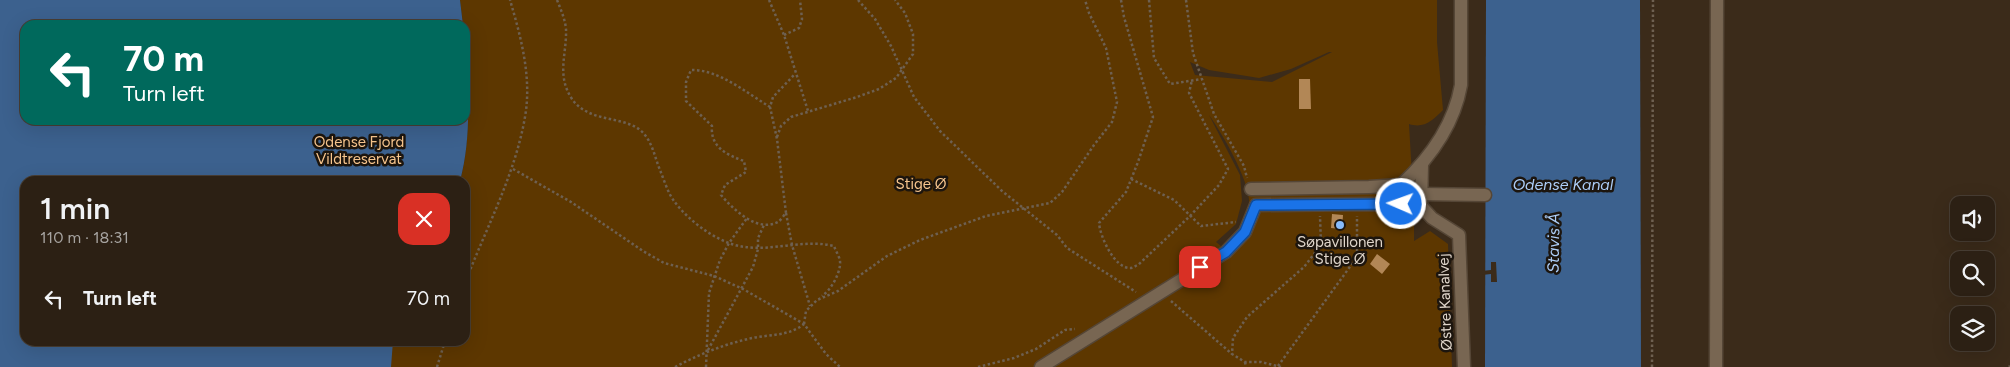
<!DOCTYPE html>
<meta charset="utf-8">
<style>
body{margin:0;font-family:Figtree,sans-serif;background:#34281d;color:#f1f3f6;height:100vh;display:flex;flex-direction:column;font-size:19px;white-space:nowrap}
*{box-sizing:border-box;margin:0}
p{font-size:16px;color:#a6a3a0}
.icon{flex:none;width:28px;height:28px;fill:none;stroke:currentColor;stroke-width:2;stroke-linecap:round;stroke-linejoin:round}
.map{position:relative;flex:1;overflow:hidden}
.panel{position:absolute;left:20px;top:176px;width:450px;height:170px;display:flex;flex-direction:column;background:#2c2014;border-radius:15px;box-shadow:0 5px 20px #0002,0 0 0 1px #483e34}
.panel>*{flex:none}
.hud{position:absolute;left:20px;top:20px;width:450px;height:105px;border-radius:15px;box-shadow:0 5px 20px #0002,0 0 0 1px #483e34;background:#00695c;color:#fff;overflow:hidden}
.controls{position:absolute;left:1950px;top:196px;display:grid;gap:10px}
.controls a{display:grid;place-items:center;width:45px;height:45px;border-radius:10px;background:#2c2014;box-shadow:0 5px 20px #0002,0 0 0 1px #483e34;font-size:25px}
.pin{position:absolute;display:grid;place-items:center;width:42px;height:42px;color:#fff;margin:-21px;border-radius:10px;box-shadow:0 2px 8px #0006}
.me{position:absolute;width:55px;margin:-28px;rotate:272deg;stroke-linejoin:round;filter:drop-shadow(0 0 4px #0008)}
.turn{display:flex;align-items:center;gap:18px;height:105px;padding:0 20px;font-size:22px}
.turn .icon{width:65px;height:65px;stroke-width:2.5}
.turn b{display:block;font-size:35px;line-height:42px}
.round{display:grid;place-items:center;flex:none;width:52px;height:52px;border-radius:15px;background:#34281d}
.summary{display:flex;align-items:center;justify-content:space-between;height:85px;padding:0 20px}
h1{font-size:30px;font-weight:600;line-height:38px}
ul{padding:0;list-style:none}
li{display:flex;align-items:center;gap:15px;height:75px;padding:0 20px}
li div{flex:1}
li b{display:block;font-size:19px}
li em{font-style:normal}
.map>svg:first-child{display:block}
.green{fill:#5d3700;fill-rule:evenodd}
.water{fill:#3c618e}
.pier{fill:#3b2b1a}
.building{fill:#b28756}
.lines{fill:none;stroke-linecap:round;stroke-linejoin:round}
.minor-casing{stroke:#554636;stroke-width:15}
.path{stroke:#6e6051;stroke-width:2.5;stroke-dasharray:2.5 2.5;stroke-linecap:butt}
.minor{stroke:#786652;stroke-width:12}
.route-casing{stroke:#114b97;stroke-width:12}
.route{stroke:#1a73e8;stroke-width:9}
.poi-dot{fill:#87bbfb;stroke:#1c150e;stroke-width:2}
.labels{text-anchor:middle;stroke-width:5;stroke-linejoin:round;paint-order:stroke}
.park-label{font-size:15px;fill:#f8c68e;stroke:#1c150e}
.poi-label{font-size:15px;fill:#e0d6cb;stroke:#1c150e}
.street-label{font-size:15px;fill:#e0d6cb;stroke:#1c150e}
.water-label{font-size:16px;font-style:italic;fill:#adcef8;stroke:#1c150e}
</style>
<div class="map">
<svg width="2010" height="367" viewBox="0 0 2010 367">
<rect width="100%" height="100%" fill="#3b2b1a"/>
<!-- green -->
<path class="green" d="M0 0 25 25V341H465V181H460C474 131 465 77 465 25H463L460 0H1437V42L1443 110C1433 120 1424 129 1409 124L1414 210V241L1430 231 1448 244 1452 367H0ZM1329 52H1332L1272 82 1195 75 1190 62 1209 70 1259 78 1291 69ZM1209 115C1222 133 1252 184 1249 206 1247 217 1233 241 1227 251L1216 242 1236 224 1242 201 1240 175Z"/>
<!-- water -->
<g class="water">
<path d="M0 0H460L463 25H25V120H465V53C469 95 471 140 460 181H25V341H393L391 367H0Z"/>
<polygon points="1486,0 1640,0 1641,367 1485,367"/>
</g>
<!-- pier -->
<polygon class="pier" points="1491,262 1496,262 1497,282 1491,282 1491,274 1482,275 1482,271 1491,270"/>
<!-- building -->
<g class="building">
<polygon points="1299,79 1310,79 1311,109 1299,109"/>
<polygon points="1332,214 1343,215 1342,229 1331,228"/>
<polygon points="1377,254 1390,264 1382,274 1370,264"/>
</g>
<g class="lines">
<!-- minor casing -->
<g class="minor-casing">
<g id="minor">
<polyline points="1422,165 1421,206 1432,218 1459,235 1464,367"/>
<polyline points="1251,189 1369,187 1401,185"/>
<polyline points="1421,194 1485,195"/>
<path d="M1401 204V185C1430 158 1454 125 1461 85V0"/>
<polyline points="1041,367 1226,252 1245,232 1256,205 1370,204 1421,206"/>
<polyline points="1716,367 1717,0"/>
</g>
</g>
<!-- path -->
<g class="path">
<path d="M557 0C561 10 565 19 566 29 567 54 556 75 572 99 590 125 629 114 645 135 653 145 655 158 660 170 664 180 668 193 674 201 688 220 713 239 735 245 768 254 801 238 834 246 836 252 841 258 840 265 839 275 831 290 822 296"/>
<polyline points="769,0 784,35 808,111"/>
<polyline points="858,0 875,19 891,46 914,97 940,131 1002,191 1057,235 1067,248 1136,292"/>
<path d="M1121 0 1124 17 1153 117 1138 162 1126 192 1099 223C1100 236 1114 268 1130 268 1133 268 1135 266 1138 265L1190 216 1219 185 1228 169 1189 93 1192 80"/>
<polyline points="1149,0 1154,58 1170,84 1202,79"/>
<polyline points="1186,0 1193,53 1214,114 1244,166 1247,178"/>
<polyline points="784,35 799,28 802,19 800,0"/>
<path d="M770 107C747 93 718 69 691 70L686 82V101L712 126C710 147 727 155 744 161L746 172 725 185 721 195C733 209 757 233 778 222 781 220 784 215 786 213L777 139 770 107 773 97 795 74"/>
<polyline points="777,137 781,126 791,117 857,97 879,89 896,78 913,54 913,34 905,13 895,0"/>
<polyline points="513,169 571,202 643,251 664,263 714,276 743,289 804,324 826,354 840,367"/>
<polyline points="1131,179 1174,200 1201,226 1236,222"/>
<polyline points="786,213 792,245 810,306"/>
<path d="M465 283C486 228 515 175 525 117 532 78 521 37 510 0"/>
<polyline points="1171,301 1232,354"/>
<polyline points="804,324 806,311 817,300 838,291 887,256 920,240 986,216 1050,203 1062,192 1094,145 1112,122 1117,102 1106,48 1089,13 1085,0"/>
<polyline points="708,350 753,267 758,249 758,238 764,225"/>
<polyline points="1245,362 1246,367"/>
<polyline points="1278,366 1357,257 1357,216"/>
<polyline points="437,367 445,341"/>
<path d="M675 367C698 355 722 345 748 339 767 334 788 337 804 324"/>
<polyline points="706,367 709,293 720,260 729,243 747,218"/>
<polyline points="978,367 1014,358 1036,349 1065,330 1075,329"/>
<polyline points="1281,367 1261,362 1245,362 1232,354 1233,338 1247,317 1304,267 1321,245 1320,216"/>
<polyline points="1652,367 1653,0"/>
<polyline points="2009,367 2010,366"/>
</g>
<!-- minor -->
<use href="#minor" class="minor"/>
</g>
<g class="lines">
<!-- route casing -->
<g class="route-casing">
<polyline id="route" points="1200,267 1226,252 1245,232 1256,205 1401,204"/>
</g>
<!-- route -->
<use href="#route" class="route"/>
</g>
<!-- markers -->
<circle class="poi-dot" cx="1340" cy="225" r="5"/>
<g class="labels">
<!-- park labels -->
<g class="park-label">
<text x="359" y="147">Odense Fjord<tspan x="359" dy="17">Vildtreservat</tspan></text>
<text x="921" y="189">Stige Ø</text>
</g>
<!-- poi labels -->
<g class="poi-label">
<text x="1340" y="247">Søpavillonen<tspan x="1340" dy="17">Stige Ø</tspan></text>
</g>
<!-- street labels -->
<g class="street-label">
<text transform="translate(1445 302) rotate(-92)" y="5">Østre Kanalvej</text>
</g>
<!-- water labels -->
<g class="water-label">
<text x="1563" y="190">Odense Kanal</text>
<text transform="translate(1553 243) rotate(-89)" y="6">Stavis Å</text>
</g>
</g>
</svg>
<div class="controls">
<a><svg class="icon" aria-label="sound" viewBox="0 0 24 24"><path d="M4 9h4l5-4v14l-5-4H4zM17 9q2 3 0 6"/></svg></a>
<a><svg class="icon" aria-label="search" viewBox="0 0 24 24"><circle cx="10" cy="10" r="6"/><path d="M15 15l6 6"/></svg></a>
<a><svg class="icon" aria-label="layers" viewBox="0 0 24 24"><path d="M12 4l9 5-9 5-9-5zM3 14l9 5 9-5"/></svg></a>
</div>
<div class="pin" style="left:1200px;top:267px;background:#d93025"><svg class="icon" aria-label="arrive" viewBox="0 0 24 24"><path d="M6 21V4h12l-3 4 3 4H6"/></svg></div>
<svg class="me" style="left:1401px;top:204px" viewBox="-20 -20 40 40"><circle r="17" fill="#1a73e8" stroke="#fff" stroke-width="3"/><path d="M0-11L8 9 0 5-8 9z" fill="#fff"/></svg>
<div class="hud">
<div class="turn"><svg class="icon" aria-label="left" viewBox="0 0 24 24"><path d="M17 20v-9H6M10 6l-5 5 5 5"/></svg><div><b>70 m</b>Turn left</div></div>
</div>
<section class="panel">
<div class="summary"><div><h1>1 min</h1><p>110 m · 18:31</p></div><a class="round" style="background:#d93025;color:#fff"><svg class="icon" aria-label="close" viewBox="0 0 24 24"><path d="M6 6l12 12M18 6L6 18"/></svg></a></div>
<ul>
<li><svg class="icon" aria-label="left" viewBox="0 0 24 24"><path d="M17 20v-9H6M10 6l-5 5 5 5"/></svg><div><b>Turn left</b></div><em>70 m</em></li>
</ul>
</section>
</div>
